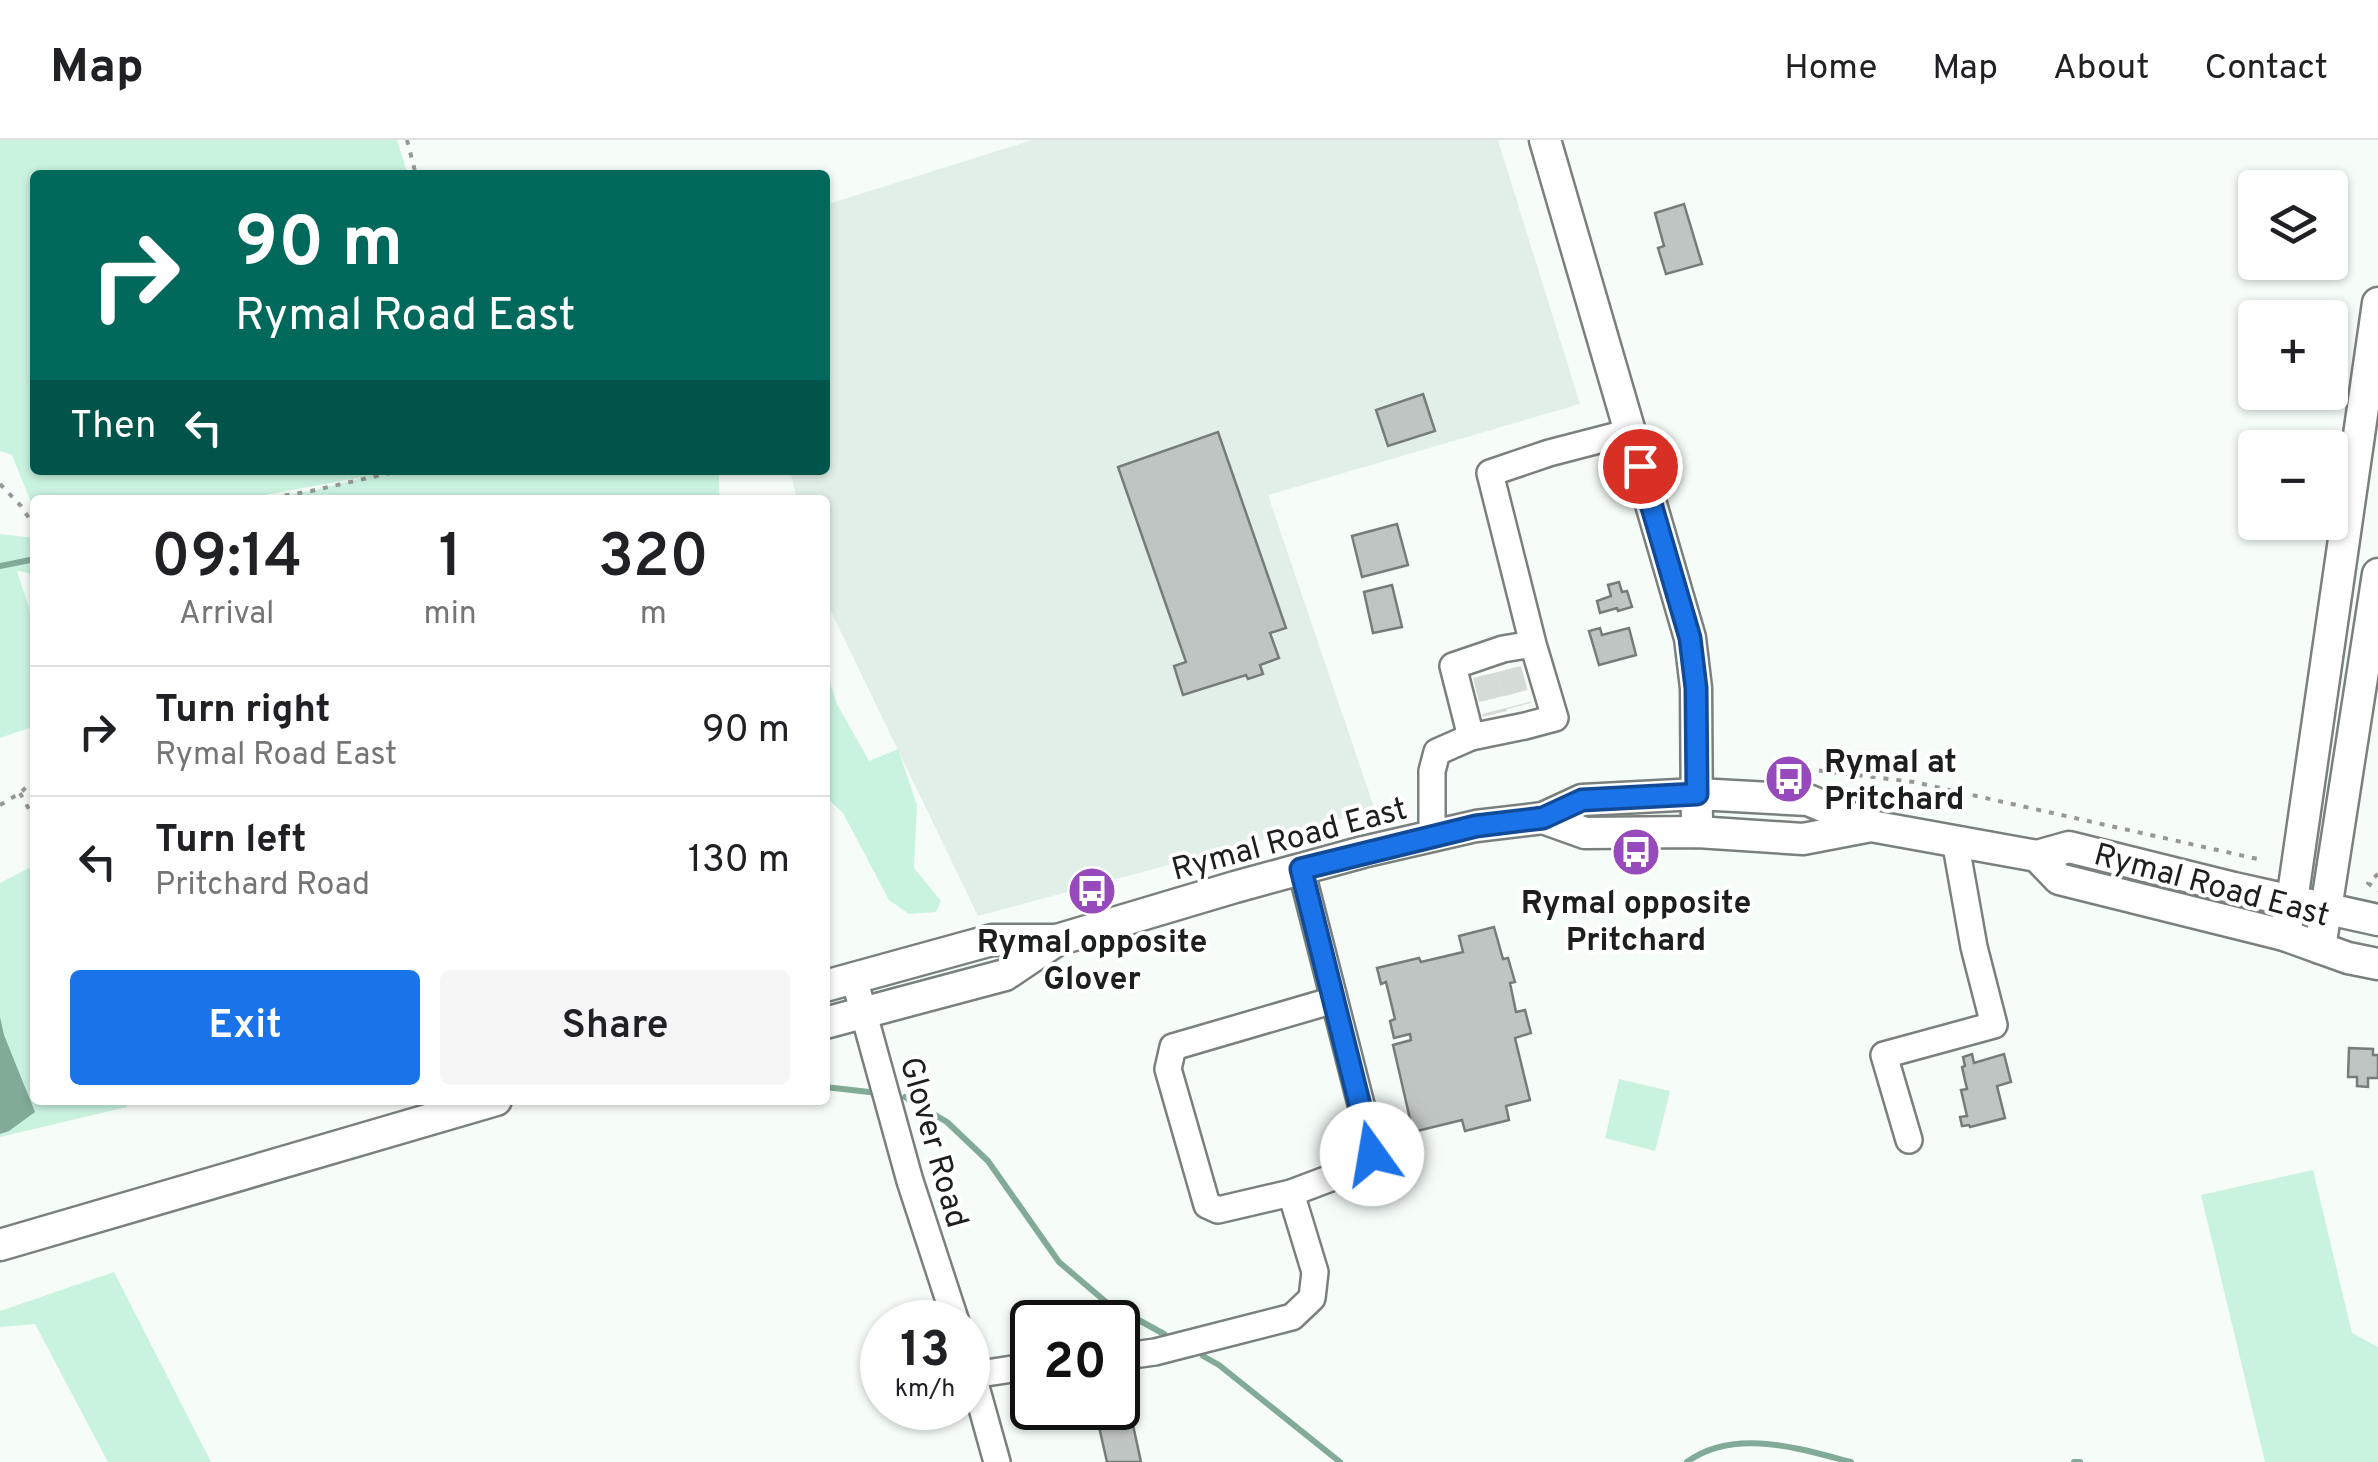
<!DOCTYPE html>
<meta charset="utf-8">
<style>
body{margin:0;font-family:Overpass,sans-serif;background:#f6f6f6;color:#202124;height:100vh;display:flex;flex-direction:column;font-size:38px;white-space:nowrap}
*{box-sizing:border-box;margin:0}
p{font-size:32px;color:#757577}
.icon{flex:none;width:55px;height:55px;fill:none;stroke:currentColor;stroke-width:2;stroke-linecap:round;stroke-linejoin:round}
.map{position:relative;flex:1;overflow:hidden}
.panel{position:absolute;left:30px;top:355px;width:800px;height:610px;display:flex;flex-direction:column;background:#fff;border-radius:10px;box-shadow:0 2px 8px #0004}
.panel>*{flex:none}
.guide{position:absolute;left:30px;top:30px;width:800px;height:305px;border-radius:10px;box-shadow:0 2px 8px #0004;background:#00695c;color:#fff;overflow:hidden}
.tools{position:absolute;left:2238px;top:30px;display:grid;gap:20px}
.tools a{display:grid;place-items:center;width:110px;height:110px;border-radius:10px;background:#fff;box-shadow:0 2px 8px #0004;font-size:50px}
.speed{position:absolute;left:860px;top:1160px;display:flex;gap:20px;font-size:50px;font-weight:700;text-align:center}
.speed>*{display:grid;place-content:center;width:130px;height:130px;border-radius:50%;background:#fff;box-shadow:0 2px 8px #0004;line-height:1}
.speed small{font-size:25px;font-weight:400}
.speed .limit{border:5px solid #111;border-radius:15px;background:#fff;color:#111}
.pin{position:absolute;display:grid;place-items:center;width:85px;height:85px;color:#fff;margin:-42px;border:5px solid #fff;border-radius:50%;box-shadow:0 2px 10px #0007}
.me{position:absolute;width:110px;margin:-55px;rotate:347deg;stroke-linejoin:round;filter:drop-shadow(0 0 8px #0008)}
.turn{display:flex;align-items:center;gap:35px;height:210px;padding:0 40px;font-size:45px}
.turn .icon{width:130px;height:130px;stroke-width:2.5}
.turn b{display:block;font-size:70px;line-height:85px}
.then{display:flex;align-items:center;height:95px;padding:0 40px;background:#0003;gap:20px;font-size:38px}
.eta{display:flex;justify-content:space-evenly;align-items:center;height:170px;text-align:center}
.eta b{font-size:60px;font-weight:600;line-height:70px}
.cta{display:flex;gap:20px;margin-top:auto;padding:20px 40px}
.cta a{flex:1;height:115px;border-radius:10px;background:#1a73e8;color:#fff;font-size:40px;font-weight:600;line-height:115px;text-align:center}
.cta a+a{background:#f6f6f6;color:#202124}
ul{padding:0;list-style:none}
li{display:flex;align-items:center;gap:30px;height:130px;padding:0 40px;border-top:2px solid #e0e0e0}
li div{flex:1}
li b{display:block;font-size:38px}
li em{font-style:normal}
header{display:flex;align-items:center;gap:60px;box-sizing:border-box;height:140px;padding:0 50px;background:#fff;border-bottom:2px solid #e0e0e0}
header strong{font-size:48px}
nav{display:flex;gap:55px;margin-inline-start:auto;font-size:35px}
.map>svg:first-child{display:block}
.built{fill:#e2efe9}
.green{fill:#caf3df}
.water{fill:#82ab97}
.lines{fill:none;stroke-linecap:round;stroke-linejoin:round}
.stream{stroke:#82ab97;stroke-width:6}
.building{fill:#bfc5c2;stroke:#767c79;stroke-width:2.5}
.minor-tunnel{stroke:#d5dcd8;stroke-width:25;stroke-dasharray:25 12;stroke-linecap:butt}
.minor-casing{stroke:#7a807d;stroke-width:30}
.major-casing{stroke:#7a807d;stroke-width:35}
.path{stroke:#949896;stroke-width:4;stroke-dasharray:5 8;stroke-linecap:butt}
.minor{stroke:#fff;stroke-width:25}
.major{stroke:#fff;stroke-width:30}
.route-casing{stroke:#114b97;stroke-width:25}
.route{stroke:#1a73e8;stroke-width:18}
.labels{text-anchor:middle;stroke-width:8;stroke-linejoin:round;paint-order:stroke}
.poi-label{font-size:32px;font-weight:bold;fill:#1d1f1e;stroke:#fff}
.street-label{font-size:32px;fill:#1d1f1e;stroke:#fff}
</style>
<header>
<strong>Map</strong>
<nav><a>Home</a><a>Map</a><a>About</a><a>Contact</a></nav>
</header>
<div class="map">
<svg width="2378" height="1322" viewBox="0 0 2378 1322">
<rect width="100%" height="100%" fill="#f6fdf9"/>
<!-- built -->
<polygon class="built" points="1032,0 1498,0 1580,264 1268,355 1375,670 978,776 825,459 825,360 797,360 790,330 825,330 825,65"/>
<!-- green -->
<g class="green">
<polygon points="0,0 397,0 408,35 35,35 35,330 719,330 719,360 259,360 311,351 374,335 238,360 35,360 35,365 31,362 12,315 0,311"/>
<polygon points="0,394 35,398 35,450 29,433 17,431 35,486 35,586 0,598"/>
<polygon points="825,527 837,564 869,621 898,609 917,665 914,728 941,761 936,772 909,774 889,760 843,673 825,656"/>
<polygon points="29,728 35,732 35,960 125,960 127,967 0,997 0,743"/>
<polygon points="1619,939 1670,951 1655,1011 1605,998"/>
<polygon points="2313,1030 2352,1193 2378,1207 2378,1322 2265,1322 2201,1055"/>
<polygon points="114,1132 211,1322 108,1322 35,1184 0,1187 0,1171"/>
</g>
<!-- water -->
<polygon class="water" points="0,877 4,895 35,972 9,991 0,994"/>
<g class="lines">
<!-- stream -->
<g class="stream">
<polyline points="0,426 35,419"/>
<polyline points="825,947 878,953"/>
<polyline points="905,957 947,982 988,1021 1059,1122 1106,1162 1164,1194"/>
<polyline points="1203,1216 1219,1225 1340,1322"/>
<path d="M1687 1322C1734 1287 1800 1309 1851 1322"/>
<polyline points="2074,1322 2080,1322"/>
</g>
</g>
<!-- building -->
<g class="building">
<polygon points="1684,64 1702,124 1666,134 1658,108 1664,106 1655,73"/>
<polygon points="1423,254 1435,291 1388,306 1376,270"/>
<polygon points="1218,292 1286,488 1270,493 1279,518 1260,525 1263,534 1248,539 1246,535 1183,555 1174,526 1186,522 1118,327"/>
<polygon points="1397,384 1408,425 1362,437 1352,396"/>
<polygon points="1619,442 1622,452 1627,451 1632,467 1618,471 1617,468 1600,473 1597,461 1611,456 1608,445"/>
<polygon points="1392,445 1402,487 1373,493 1364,452"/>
<polygon points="1600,488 1602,495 1629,488 1636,515 1599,525 1589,491"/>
<polygon points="1494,787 1503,819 1508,818 1515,842 1510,843 1516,872 1525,870 1531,893 1515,898 1530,960 1506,966 1509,980 1465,991 1462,980 1413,992 1393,905 1411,900 1410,894 1394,898 1390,881 1395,879 1386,842 1381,844 1377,828 1419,818 1421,822 1463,812 1459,796"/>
<polygon points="2349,908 2373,909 2373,915 2378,915 2378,938 2368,938 2368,947 2357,946 2357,937 2348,937"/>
<polygon points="1972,914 1974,923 2004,914 2011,942 1997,946 2005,978 1970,987 1969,985 1962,986 1960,977 1967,976 1961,950 1967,949 1962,927 1965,926 1963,917"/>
<polygon points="1128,1262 1141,1322 1107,1322 1095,1269 1118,1268 1118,1264"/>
</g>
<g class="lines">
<!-- minor-tunnel -->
<g class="minor-tunnel">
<polyline points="1509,529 1519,566"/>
<polyline points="1485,535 1495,574"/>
</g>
<!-- minor casing -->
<g class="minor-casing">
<g id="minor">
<polyline points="1533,504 1503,509 1453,526 1471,597 1525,586 1555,578 1533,504 1490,333 1549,313 1630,292"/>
<polyline points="1432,696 1432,631 1437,612 1471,597"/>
<polyline points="1301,729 1364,976 1372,1014 1368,1024 1291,1053 1218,1070 1207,1065 1168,929 1173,907 1334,860"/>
<polyline points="854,838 910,1041 956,1182"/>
<polyline points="1909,1000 1884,915 1994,885 1974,807 1955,700"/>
<polyline points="1118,1217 1155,1212 1292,1177 1312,1158 1315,1132 1291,1053"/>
<polyline points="968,1218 997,1322"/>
<polyline points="973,1235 1032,1226"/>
</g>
</g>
<!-- major casing -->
<g class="major-casing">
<g id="major">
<polyline points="1545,0 1690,498 1696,548 1697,692"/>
<polyline points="1543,678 1585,693 1697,692 1803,699 1871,686"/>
<polyline points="2037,716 2059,739 2284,795 2348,818 2378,824"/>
<polyline points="2284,795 2292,761 2378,163"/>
<polyline points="2320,808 2378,434"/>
<polyline points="825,846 992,800 1057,800 1235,747 1363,712 1476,686 1543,678 1582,660 1697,654 1808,660 1871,686 2037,716 2069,707 2234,748 2378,780"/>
<polyline points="825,883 1005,835 1057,800"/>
<polyline points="0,1105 496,960"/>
</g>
</g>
<!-- path -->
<g class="path">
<polyline points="407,0 416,35"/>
<polyline points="0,344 21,366 35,387"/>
<polyline points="259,360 311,351 403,330"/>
<polyline points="1806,629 1914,642 2262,720"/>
<polyline points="20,653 35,680"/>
<polyline points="0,665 20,653 35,639"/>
<polyline points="2378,734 2368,743 2378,751"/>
</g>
<!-- minor -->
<use href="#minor" class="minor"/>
<!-- major -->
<use href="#major" class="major"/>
</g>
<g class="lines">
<!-- route casing -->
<g class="route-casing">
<polyline id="route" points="1372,1014 1301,729 1476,686 1543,678 1582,660 1697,654 1696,548 1690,498 1640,326"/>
</g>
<!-- route -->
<use href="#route" class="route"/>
</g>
<!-- icons -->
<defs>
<g id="bus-disc" transform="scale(2.5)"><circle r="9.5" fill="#974abb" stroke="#fff"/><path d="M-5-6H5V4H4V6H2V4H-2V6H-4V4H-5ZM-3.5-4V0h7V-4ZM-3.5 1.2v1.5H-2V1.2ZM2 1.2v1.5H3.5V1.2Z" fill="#fff"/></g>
</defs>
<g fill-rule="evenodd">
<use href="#bus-disc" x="1789" y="639"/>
<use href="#bus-disc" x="1636" y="712"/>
<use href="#bus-disc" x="1092" y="751"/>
</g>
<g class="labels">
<!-- poi labels -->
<g class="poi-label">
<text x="1824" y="632" text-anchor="start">Rymal at<tspan x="1824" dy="37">Pritchard</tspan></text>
<text x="1636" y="773">Rymal opposite<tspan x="1636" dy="37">Pritchard</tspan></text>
<text x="1092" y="812">Rymal opposite<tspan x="1092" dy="37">Glover</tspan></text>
</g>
<!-- street labels -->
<g class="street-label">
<text transform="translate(1289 698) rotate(-15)" y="11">Rymal Road East</text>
<text transform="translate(2212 744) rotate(15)" y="11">Rymal Road East</text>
<text transform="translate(935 1002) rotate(74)" y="11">Glover Road</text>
</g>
</g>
</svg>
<div class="tools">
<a><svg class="icon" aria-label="layers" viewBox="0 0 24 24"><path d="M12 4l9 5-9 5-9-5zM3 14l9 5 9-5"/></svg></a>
<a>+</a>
<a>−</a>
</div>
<div class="speed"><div>13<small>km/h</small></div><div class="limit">20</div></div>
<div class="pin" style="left:1640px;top:326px;background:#d93025"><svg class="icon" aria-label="arrive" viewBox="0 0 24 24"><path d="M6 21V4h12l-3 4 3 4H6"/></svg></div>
<svg class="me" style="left:1372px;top:1014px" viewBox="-20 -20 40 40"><circle r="19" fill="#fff"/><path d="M0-13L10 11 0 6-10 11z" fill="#1a73e8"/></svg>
<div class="guide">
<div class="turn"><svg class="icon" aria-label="right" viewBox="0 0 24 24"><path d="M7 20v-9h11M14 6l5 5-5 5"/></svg><div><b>90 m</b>Rymal Road East</div></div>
<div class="then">Then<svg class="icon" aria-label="left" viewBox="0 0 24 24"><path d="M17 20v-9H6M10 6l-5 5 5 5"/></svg></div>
</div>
<section class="panel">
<div class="eta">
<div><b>09:14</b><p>Arrival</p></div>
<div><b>1</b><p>min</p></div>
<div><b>320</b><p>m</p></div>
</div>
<ul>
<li><svg class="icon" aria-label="right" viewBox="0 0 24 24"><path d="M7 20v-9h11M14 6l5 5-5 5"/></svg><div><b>Turn right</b><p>Rymal Road East</p></div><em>90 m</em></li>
<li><svg class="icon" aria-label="left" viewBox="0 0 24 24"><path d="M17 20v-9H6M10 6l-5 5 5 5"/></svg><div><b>Turn left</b><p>Pritchard Road</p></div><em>130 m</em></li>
</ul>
<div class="cta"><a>Exit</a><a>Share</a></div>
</section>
</div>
